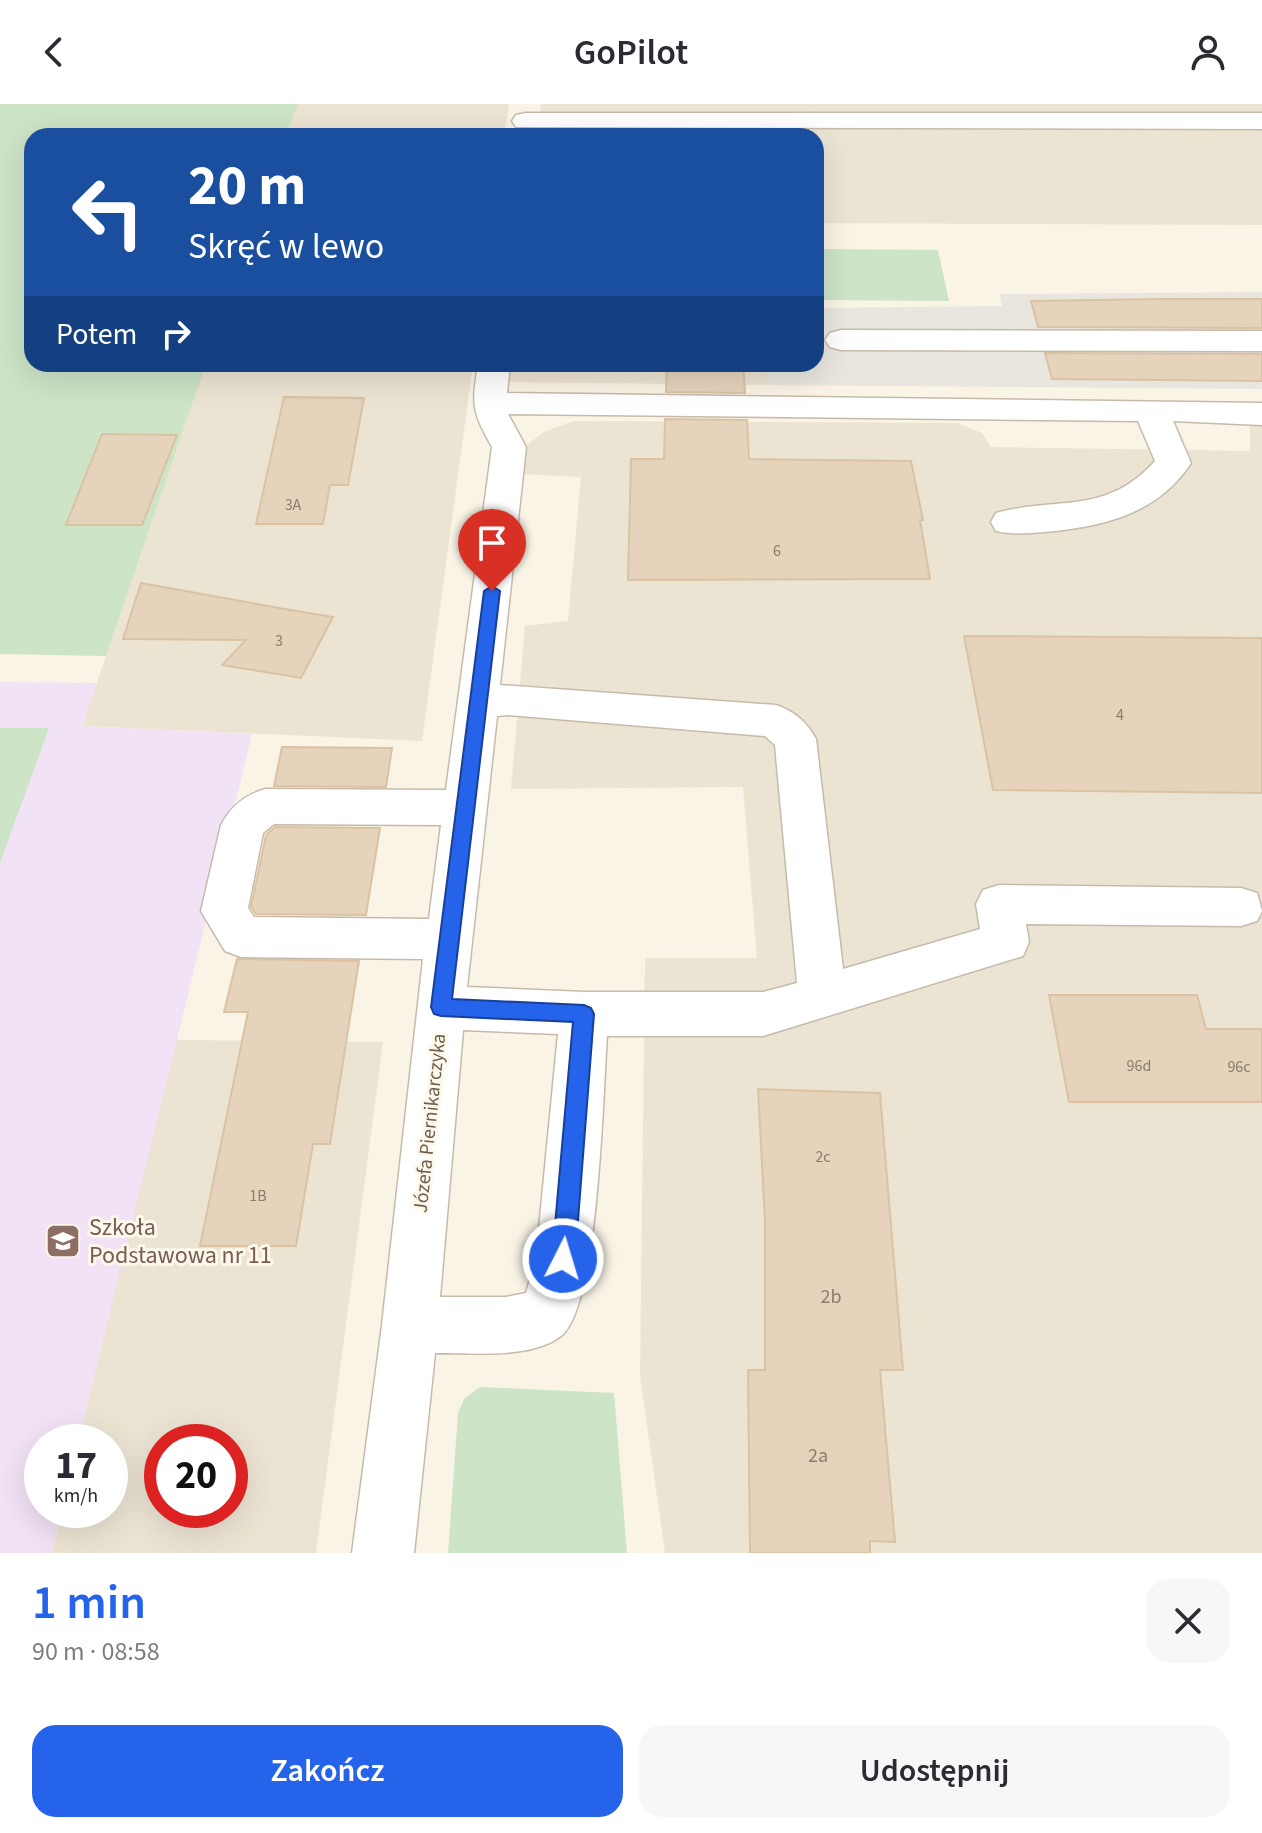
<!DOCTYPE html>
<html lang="pl">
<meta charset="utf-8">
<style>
body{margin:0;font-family:"Source Sans 3",sans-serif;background:#f7f7f7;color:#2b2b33;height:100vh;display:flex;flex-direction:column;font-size:30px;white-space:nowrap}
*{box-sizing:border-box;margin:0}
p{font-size:26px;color:#7c7c81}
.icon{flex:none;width:44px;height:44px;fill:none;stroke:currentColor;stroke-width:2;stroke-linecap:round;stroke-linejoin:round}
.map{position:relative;height:1449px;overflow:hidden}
.side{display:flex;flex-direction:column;background:#fff;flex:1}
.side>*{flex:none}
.banner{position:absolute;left:24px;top:24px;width:800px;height:244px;border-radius:24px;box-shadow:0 8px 32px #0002;background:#1a4fa0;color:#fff;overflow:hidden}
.speed{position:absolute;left:24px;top:1320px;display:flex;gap:16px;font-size:40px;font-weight:700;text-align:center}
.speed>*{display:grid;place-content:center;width:104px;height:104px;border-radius:50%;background:#fff;box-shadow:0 8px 32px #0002;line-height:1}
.speed small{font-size:20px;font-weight:400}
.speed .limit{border:12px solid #d22;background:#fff;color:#111}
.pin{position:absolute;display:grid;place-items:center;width:68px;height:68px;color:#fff;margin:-82px -34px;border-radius:50% 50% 50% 0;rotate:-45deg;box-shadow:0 0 8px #0007}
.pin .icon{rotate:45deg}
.me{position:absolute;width:88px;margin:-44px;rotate:5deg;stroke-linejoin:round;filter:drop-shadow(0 0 6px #0008)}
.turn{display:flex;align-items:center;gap:28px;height:168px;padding:0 32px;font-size:36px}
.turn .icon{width:104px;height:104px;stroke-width:2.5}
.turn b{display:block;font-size:56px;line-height:68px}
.then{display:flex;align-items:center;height:76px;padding:0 32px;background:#0003;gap:16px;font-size:30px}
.round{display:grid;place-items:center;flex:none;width:84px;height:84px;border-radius:24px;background:#f7f7f7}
.overview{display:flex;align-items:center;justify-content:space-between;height:136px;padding:0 32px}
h1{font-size:48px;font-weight:600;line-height:60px;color:#2563eb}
.button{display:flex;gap:16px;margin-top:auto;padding:16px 32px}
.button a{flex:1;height:92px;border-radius:24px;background:#2563eb;color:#fff;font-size:32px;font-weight:600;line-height:92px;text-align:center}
.button a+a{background:#f7f7f7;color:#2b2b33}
header{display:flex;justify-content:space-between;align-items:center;height:104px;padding:0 32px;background:#fff;font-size:36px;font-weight:600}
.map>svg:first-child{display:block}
.residential{fill:#ece4d3;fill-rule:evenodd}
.industrial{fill:#e9e6df}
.education{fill:#f1e2f5}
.green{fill:#cde4c6}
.building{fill:#e5d3bc;stroke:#dbc2a3;stroke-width:2}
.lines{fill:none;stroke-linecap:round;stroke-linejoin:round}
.minor-casing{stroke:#c6bbab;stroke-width:3}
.minor{fill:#fff;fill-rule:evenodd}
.route{fill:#2563eb;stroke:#184099;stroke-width:2}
.labels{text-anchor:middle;stroke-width:6;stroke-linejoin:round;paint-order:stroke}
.number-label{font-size:16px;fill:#8c7c6a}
.street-label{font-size:20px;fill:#6e5f4e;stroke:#fcf8eb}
.near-number-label{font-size:20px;fill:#8c7c6a}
.near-education-label{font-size:24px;fill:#785e54;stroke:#fcf8eb;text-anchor:start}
</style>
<header><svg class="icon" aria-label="back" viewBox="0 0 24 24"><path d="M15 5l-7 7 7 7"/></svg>GoPilot<svg class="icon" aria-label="person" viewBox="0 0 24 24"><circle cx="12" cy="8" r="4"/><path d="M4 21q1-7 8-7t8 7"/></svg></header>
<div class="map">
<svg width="1262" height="1449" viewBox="0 0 1262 1449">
<rect width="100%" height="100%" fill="#f9f4e5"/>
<!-- residential -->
<g class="residential">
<polygon points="298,0 509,0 504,32 286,32"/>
<polygon points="541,0 1262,0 1262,121 816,119 816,32 538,32"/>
<polygon points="206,260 473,260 422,637 82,622"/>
<polygon points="506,260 767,260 767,281 503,278"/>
<polygon points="574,317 957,319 982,329 991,343 1250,347 1250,319 1262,321 1262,1449 665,1449 640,1272 645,854 757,854 743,683 511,685 525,522 568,517 581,373 519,370 529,339 546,327"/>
<path d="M174 936 383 938 316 1449H52L62 1406H110V1338H78ZM162 1338H230V1406H162Z"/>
</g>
<!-- industrial -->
<polygon class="industrial" points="1262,188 1262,285 767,281 767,260 816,260 816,204 1002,202 1000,190"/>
<!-- education -->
<polygon class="education" points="0,578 97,579 82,622 252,630 78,1338 42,1338 42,1406 62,1406 52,1449 0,1449"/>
<!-- green -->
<g class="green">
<polygon points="0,0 298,0 286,32 32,32 32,260 206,260 106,552 0,550"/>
<polygon points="816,145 938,146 949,197 816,196"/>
<polygon points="0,624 49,624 0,759"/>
<polygon points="480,1283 614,1289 627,1449 448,1449 458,1309 464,1295"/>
</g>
<!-- building -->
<g class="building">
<polygon points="1162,195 1262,195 1262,224 1038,223 1031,197"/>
<polygon points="1045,249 1262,250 1262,277 1052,275"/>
<polygon points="667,260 743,260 745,289 666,288"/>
<polygon points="284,293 364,294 348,381 330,381 323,420 256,420"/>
<polygon points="665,315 747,316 749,355 911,357 923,416 920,416 930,475 628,476 631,355 664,355"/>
<polygon points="102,330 177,331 142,421 66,421"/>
<polygon points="141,479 279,504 333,513 301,574 222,561 246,536 123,535"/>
<polygon points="964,532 1262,534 1262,689 993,686"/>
<polygon points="282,643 392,644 386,683 274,682"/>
<polygon points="275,723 380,724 366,811 256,810 251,803 266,731"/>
<polygon points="237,855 359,857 330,1040 313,1040 296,1142 200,1142 248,908 224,908"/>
<polygon points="1049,891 1197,891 1206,925 1262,925 1262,998 1069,998"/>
<polygon points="758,985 880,989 903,1266 880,1266 895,1438 870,1437 870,1449 750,1449 748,1266 765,1266 765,1116"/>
</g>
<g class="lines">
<!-- minor casing -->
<g class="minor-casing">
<g id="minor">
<polygon points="526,9 1262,9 1262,25 516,23 512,17 516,11"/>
<polygon points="841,226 1262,227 1262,247 841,246 830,243 825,236 830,229"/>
<path d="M478 260H510L507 289 1262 299V321L1173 317 1191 359C1158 410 1102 423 1045 428 1028 429 1013 431 996 427L991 418 996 409C1057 392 1106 412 1155 357L1138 317 508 310 526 343 500 581 776 601C794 607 807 618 816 635L843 865 980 825 976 800 983 786 999 781 1241 784 1257 789 1262 807 1257 817 1241 822 1026 820 1029 838 1023 852 763 932H607C603 986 599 1203 561 1232 532 1255 471 1249 435 1249L414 1449H352L382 1221 423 855 241 853 225 847 201 807 221 721C231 702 245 691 265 685L446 686 492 343C471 305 472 302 478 260ZM508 611 765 632 775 641 797 879 763 888H584L467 883 497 612ZM274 720 441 721 429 815 254 813 248 804 263 729ZM463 926 558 930 536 1155 526 1189 506 1193H440Z"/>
</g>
</g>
<!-- minor -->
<use href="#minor" class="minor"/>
</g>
<!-- route -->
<polygon class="route" points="492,482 500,487 452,895 584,901 591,904 594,910 575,1155 571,1163 563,1166 555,1163 552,1155 573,918 441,912 434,910 431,903 484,487"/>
<!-- icons -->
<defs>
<g id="school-square" transform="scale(1.8)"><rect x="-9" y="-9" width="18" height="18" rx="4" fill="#8d6e63" stroke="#fcf8eb"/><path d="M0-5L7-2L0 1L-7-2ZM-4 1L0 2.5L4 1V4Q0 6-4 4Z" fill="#fff"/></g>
</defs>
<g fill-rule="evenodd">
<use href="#school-square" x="63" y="1137"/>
</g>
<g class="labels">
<!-- number labels -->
<g class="number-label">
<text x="293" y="406">3A</text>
<text x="777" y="452">6</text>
<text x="279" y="542">3</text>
<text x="1120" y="616">4</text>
<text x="1139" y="967">96d</text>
<text x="1239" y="968">96c</text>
<text x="823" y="1058">2c</text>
<text x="258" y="1097">1B</text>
</g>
<!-- street labels -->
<g class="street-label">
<text transform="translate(429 1019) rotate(-84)" y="7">Józefa Piernikarczyka</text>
</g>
<!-- near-number labels -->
<g class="near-number-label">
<text x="831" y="1199">2b</text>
<text x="818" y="1358">2a</text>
</g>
<!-- near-education labels -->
<g class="near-education-label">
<text x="89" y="1131">Szkoła<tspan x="89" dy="28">Podstawowa nr 11</tspan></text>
</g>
</g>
</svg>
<div class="speed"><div>17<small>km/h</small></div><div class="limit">20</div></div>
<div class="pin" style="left:492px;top:487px;background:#d93025"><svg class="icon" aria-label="arrive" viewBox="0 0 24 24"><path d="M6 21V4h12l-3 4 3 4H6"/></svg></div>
<svg class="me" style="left:563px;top:1155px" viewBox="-20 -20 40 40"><circle r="17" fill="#2563eb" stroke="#fff" stroke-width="3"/><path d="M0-11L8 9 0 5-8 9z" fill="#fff"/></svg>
<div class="banner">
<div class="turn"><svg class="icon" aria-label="left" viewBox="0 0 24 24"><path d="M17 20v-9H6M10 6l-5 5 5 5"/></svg><div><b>20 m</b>Skręć w lewo</div></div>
<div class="then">Potem<svg class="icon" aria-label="right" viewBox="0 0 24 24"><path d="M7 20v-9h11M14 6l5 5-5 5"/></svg></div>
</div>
</div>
<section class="side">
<div class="overview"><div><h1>1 min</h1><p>90 m · 08:58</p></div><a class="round"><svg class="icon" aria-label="close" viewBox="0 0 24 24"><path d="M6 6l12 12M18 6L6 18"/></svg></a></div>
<div class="button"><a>Zakończ</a><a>Udostępnij</a></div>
</section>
